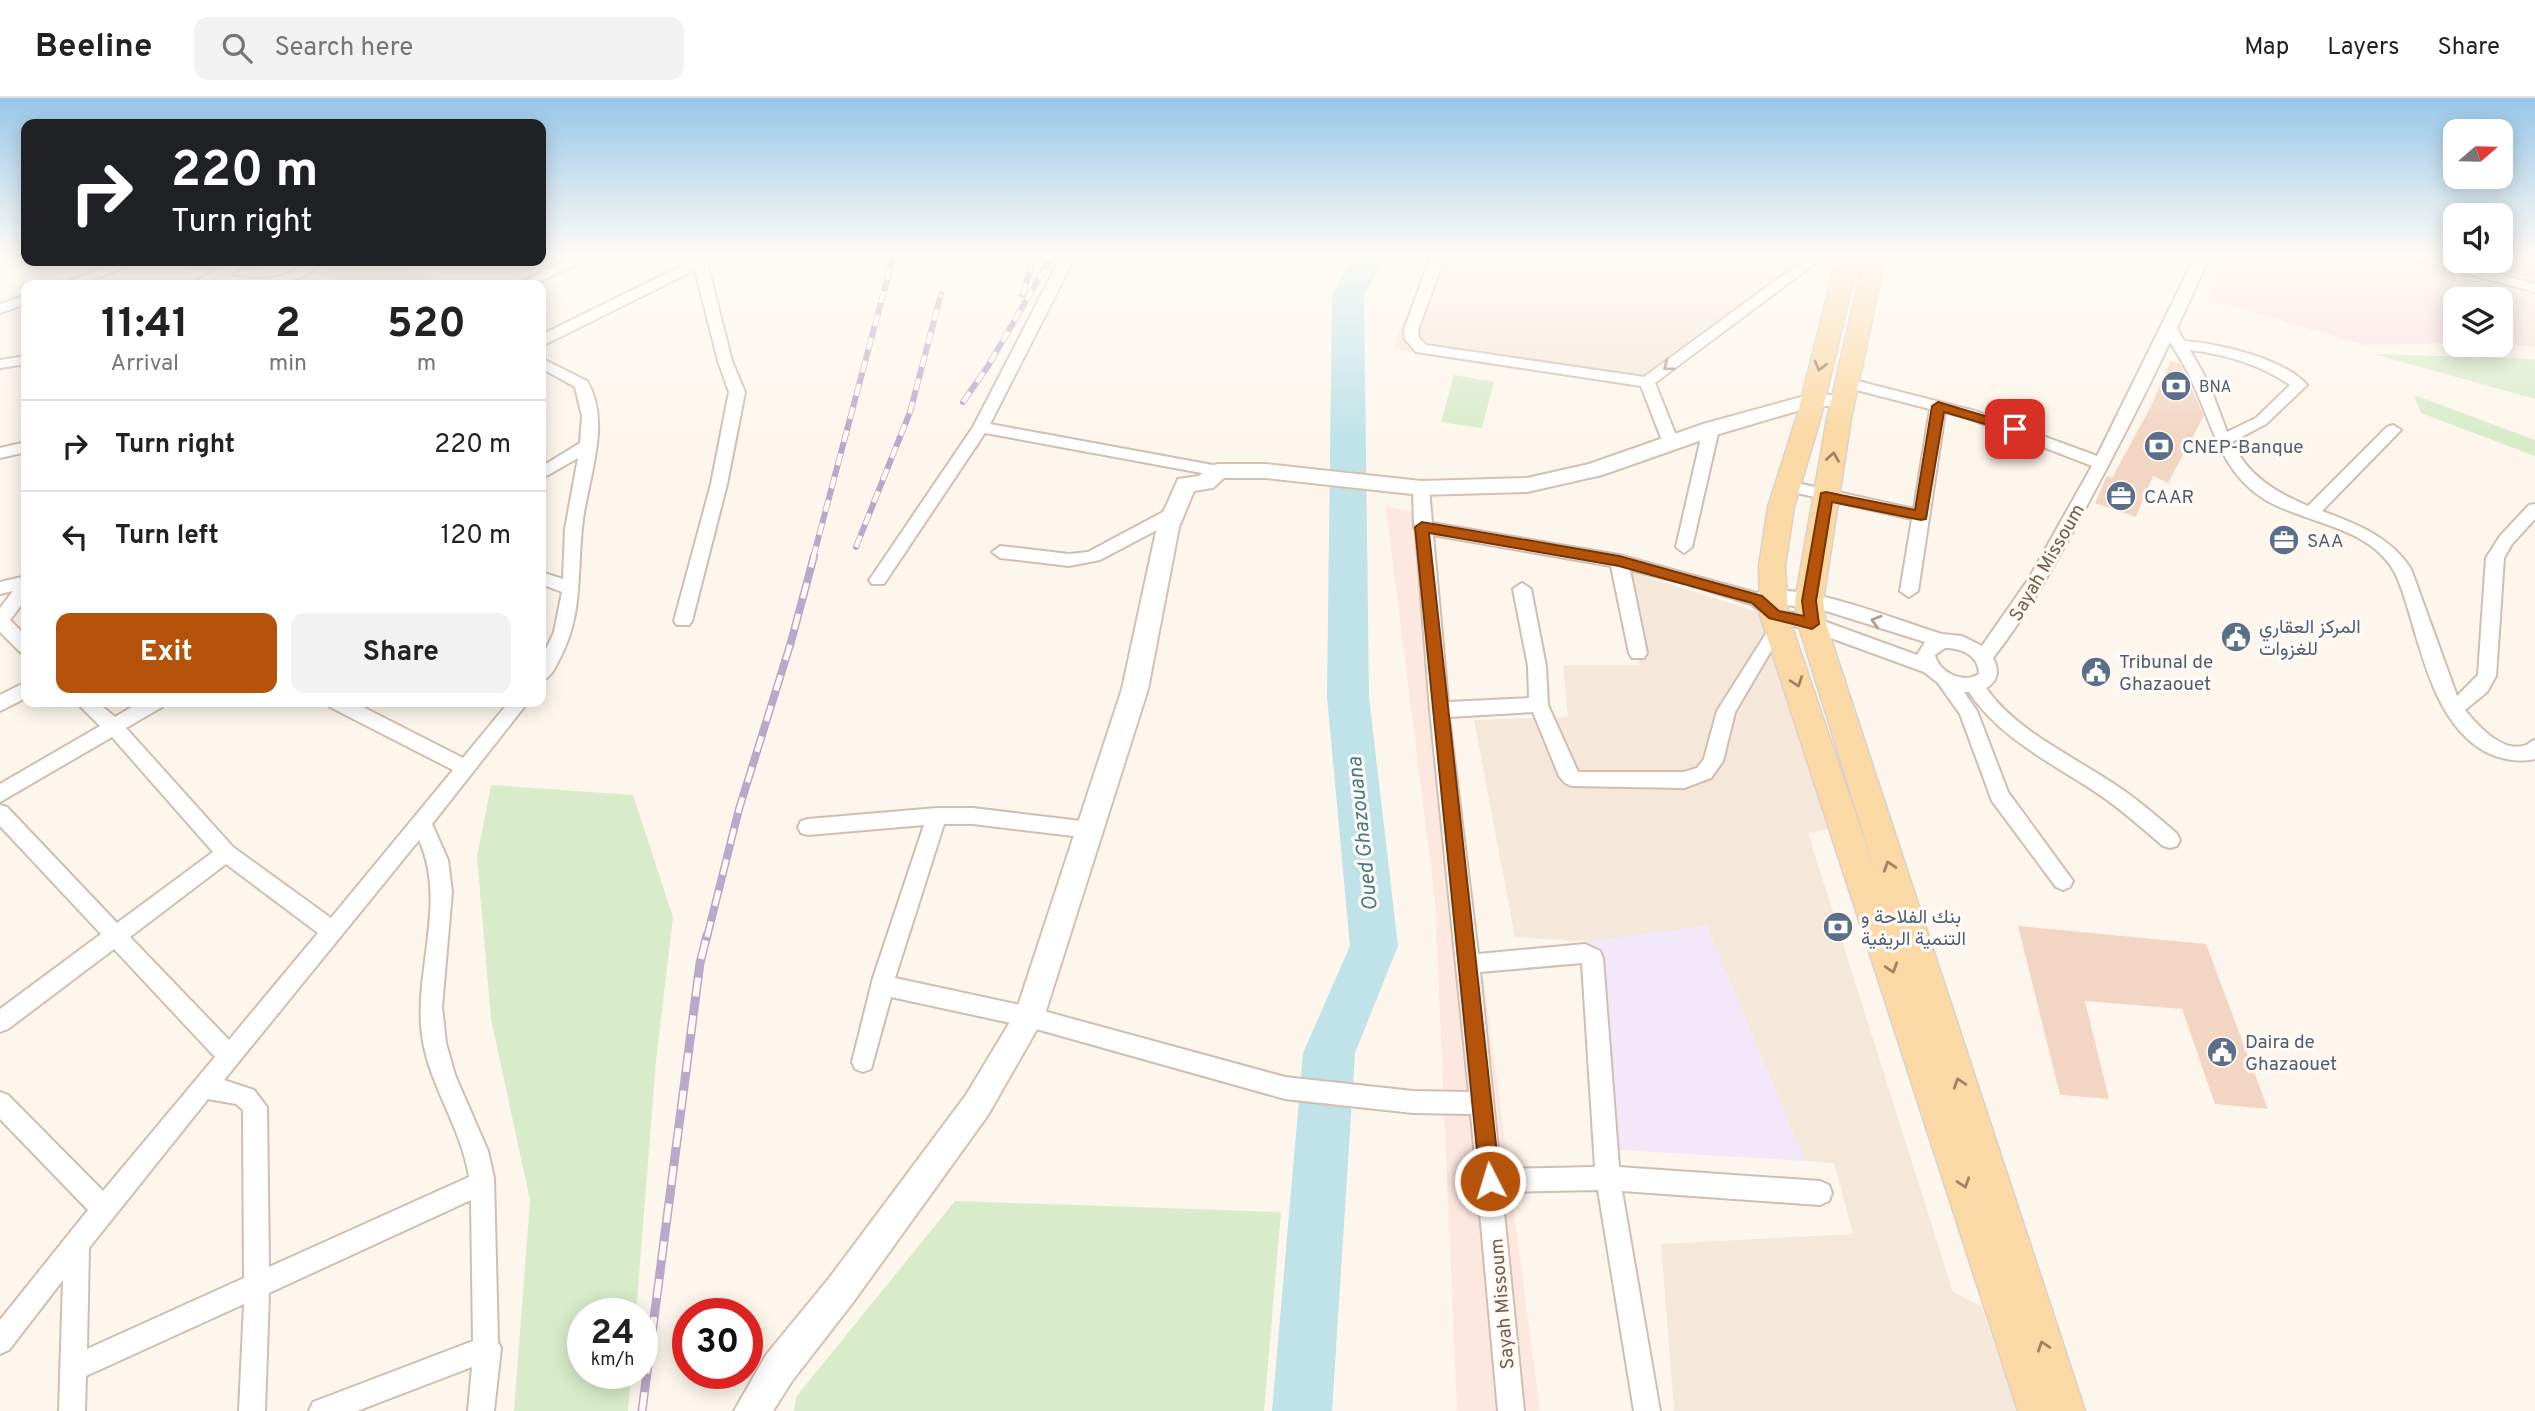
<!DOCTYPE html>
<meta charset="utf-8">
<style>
body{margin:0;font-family:Overpass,Vazirmatn,sans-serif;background:#f2f2f2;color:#222;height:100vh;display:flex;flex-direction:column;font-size:26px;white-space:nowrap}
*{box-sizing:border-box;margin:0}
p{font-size:23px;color:#767676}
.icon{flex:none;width:38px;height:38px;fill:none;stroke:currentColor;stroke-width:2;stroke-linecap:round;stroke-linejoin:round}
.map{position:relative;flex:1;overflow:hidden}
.sheet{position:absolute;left:21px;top:182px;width:525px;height:427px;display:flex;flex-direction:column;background:#fff;border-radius:14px;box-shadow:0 4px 18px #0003}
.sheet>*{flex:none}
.guide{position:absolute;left:21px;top:21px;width:525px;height:147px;border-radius:14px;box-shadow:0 4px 18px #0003;background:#202124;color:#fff;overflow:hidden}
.needle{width:46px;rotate:70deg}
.controls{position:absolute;left:2443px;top:21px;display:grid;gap:14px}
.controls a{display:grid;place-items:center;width:70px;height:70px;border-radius:14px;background:#fff;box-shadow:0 4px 18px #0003;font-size:35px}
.speed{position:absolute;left:567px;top:1200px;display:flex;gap:14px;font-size:35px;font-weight:700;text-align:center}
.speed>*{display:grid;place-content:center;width:91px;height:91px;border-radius:50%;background:#fff;box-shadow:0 4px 18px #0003;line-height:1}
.speed small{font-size:18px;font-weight:400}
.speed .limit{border:10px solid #d22;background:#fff;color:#111}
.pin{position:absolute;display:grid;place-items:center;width:60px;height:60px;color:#fff;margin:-30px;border-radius:14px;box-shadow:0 4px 10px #0006}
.me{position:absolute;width:77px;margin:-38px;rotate:355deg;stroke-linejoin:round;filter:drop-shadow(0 0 5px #0008)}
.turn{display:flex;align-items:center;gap:24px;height:147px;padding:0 35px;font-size:32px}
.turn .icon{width:91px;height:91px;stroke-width:2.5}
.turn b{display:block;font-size:49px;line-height:60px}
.eta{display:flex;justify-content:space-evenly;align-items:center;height:119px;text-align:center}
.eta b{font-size:42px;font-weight:700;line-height:49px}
.cta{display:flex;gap:14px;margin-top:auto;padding:14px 35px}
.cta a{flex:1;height:80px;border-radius:14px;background:#b45309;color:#fff;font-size:28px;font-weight:700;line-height:80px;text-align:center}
.cta a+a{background:#f2f2f2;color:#222}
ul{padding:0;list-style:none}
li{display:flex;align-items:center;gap:21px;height:91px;padding:0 35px;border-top:2px solid #e0e0e0}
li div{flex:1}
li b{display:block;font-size:26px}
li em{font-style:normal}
header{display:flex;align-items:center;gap:42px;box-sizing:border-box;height:98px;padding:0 35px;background:#fff;border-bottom:2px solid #e0e0e0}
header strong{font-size:33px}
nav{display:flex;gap:38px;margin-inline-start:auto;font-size:24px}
.search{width:490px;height:63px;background:#f2f2f2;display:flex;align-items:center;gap:18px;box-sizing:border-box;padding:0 24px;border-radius:14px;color:#767676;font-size:26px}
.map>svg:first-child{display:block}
.residential{fill:#f5e8da}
.commercial{fill:#fde8e0}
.education{fill:#f3e8fa}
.medical{fill:#fbdfe3}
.green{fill:#d8ecc9}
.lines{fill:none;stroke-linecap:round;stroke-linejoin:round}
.river{fill:#bfe3e8;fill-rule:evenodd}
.building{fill:#f3d5c3}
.minor-casing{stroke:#d1beb0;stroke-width:4}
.secondary-casing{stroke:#d6c0b0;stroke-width:4}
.primary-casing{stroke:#dad1cd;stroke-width:3}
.minor{fill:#fff;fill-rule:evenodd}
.secondary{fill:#fff;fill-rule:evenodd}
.primary{fill:#fbd9a5;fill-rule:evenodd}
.rail-far2-casing{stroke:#b9a8c9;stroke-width:6}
.rail-far1-casing{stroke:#b9a8c9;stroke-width:8}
.rail-casing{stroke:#b9a8c9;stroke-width:9}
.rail-far2{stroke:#fffaf3;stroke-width:4.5;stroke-dasharray:12;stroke-linecap:butt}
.rail-far1{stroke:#fffaf3;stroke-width:5;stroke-dasharray:16;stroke-linecap:butt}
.rail{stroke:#fffaf3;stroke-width:6;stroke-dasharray:19;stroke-linecap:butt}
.oneway{stroke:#af9d94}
.oneway2{stroke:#a18267}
.route{fill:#b45309;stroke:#753606;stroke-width:2}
.labels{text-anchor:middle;stroke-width:6;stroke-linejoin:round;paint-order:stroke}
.far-service-label{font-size:16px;fill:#4e5e75;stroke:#fffaf3;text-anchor:start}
.service-label{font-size:19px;fill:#4e5e75;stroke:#fffaf3;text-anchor:start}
.street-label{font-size:19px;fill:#7a5c4d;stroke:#fffaf3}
.water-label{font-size:21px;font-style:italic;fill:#437c86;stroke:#fffaf3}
</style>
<header>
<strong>Beeline</strong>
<div class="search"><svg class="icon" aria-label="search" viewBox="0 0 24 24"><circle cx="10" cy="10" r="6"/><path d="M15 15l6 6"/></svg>Search here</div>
<nav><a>Map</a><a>Layers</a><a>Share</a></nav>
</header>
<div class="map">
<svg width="2535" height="1313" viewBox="0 0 2535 1313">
<rect width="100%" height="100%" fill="#fdf6ec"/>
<!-- residential -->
<g class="residential">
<polygon points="1431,155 1812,155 1635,283 1393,251"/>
<polygon points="2462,178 2535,197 2535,250 2501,244 2501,201 2464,201 2457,192"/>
<polygon points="1625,472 1761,515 1829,731 1808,735 1953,1194 1981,1208 2017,1313 1674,1313 1661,1146 1853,1136 1834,1065 1805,1063 1707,828 1592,844 1515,839 1474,622 1568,619 1563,567 1639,567"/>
</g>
<!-- commercial -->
<polygon class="commercial" points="1386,409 1423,415 1540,1313 1457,1313 1435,801"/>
<!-- education -->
<polygon class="education" points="1707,828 1805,1063 1620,1052 1583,844"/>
<!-- medical -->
<polygon class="medical" points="2229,155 2381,155 2457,176 2453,192 2459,201 2455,201 2455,245 2364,247 2209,201"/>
<!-- green -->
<g class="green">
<polygon points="2374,256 2535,261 2535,301"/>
<polygon points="1454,277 1494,284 1482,330 1441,324"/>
<polygon points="2414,297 2535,342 2535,358 2421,315"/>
<polygon points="491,687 633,697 673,819 656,963 636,1216 583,1216 583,1276 631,1276 628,1313 514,1313 530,1102 491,921 477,759"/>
<polygon points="955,1103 1281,1114 1264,1313 794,1313 796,1299"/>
</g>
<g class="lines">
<!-- river -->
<polygon class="river" points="1356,155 1386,155 1364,198 1369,599 1398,848 1355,955 1332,1313 1272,1313 1303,955 1350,848 1327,599 1332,198"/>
</g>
<!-- building -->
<g class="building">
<polygon points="2512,155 2535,155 2535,182 2509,176"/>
<polygon points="339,163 381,163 445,183 444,187 357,187 318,176"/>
<polygon points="2171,263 2180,266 2204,318 2168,385 2153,378 2136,419 2095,405 2107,378 2112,380 2150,310"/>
<polygon points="2018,828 2206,846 2268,1011 2215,1006 2182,911 2085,903 2109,1001 2060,997"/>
</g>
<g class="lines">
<!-- minor casing -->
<g class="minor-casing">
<g id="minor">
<polygon points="580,155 598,155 534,187 516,187"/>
<polygon points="684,155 699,155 707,164 732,263 745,294 727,386 692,523 689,527 677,527 674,523 711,386 729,294 718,263 695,172 546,246 541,247 541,237 691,163"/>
<polygon points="1063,155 1077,155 990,326 1218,368 1226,373 1218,378 985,335 884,486 872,486 869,482 872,478 973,329"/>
<polygon points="1432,155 1446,155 1418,232 1419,240 1426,247 1644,279 1813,155 1829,155 1655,285 1679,345 1671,350 1663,345 1641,288 1416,254 1405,241 1404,232"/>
<path d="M2197 155H2211L2177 230 2184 243C2217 245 2285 261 2307 287L2266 326 2232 344C2247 377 2275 394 2308 408L2387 329 2393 327 2401 332 2322 413C2356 426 2390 438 2411 471L2457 598 2478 577 2486 460 2500 438 2529 407 2535 406V421L2512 446 2504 460 2496 578 2487 594 2465 612C2477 627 2503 656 2526 647 2529 646 2531 643 2535 642V661C2518 665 2499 661 2484 653 2437 626 2423 560 2408 511 2403 495 2398 476 2387 463 2358 427 2302 424 2264 401 2221 374 2213 328 2193 286 2187 271 2178 257 2170 244 2141 305 2110 365 2078 424 2052 471 2026 518 1993 560 1999 571 1999 583 1986 590 2016 633 2071 657 2114 686 2137 701 2157 718 2177 736L2180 742 2177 748 2170 750 2163 748C2142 730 2122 712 2100 697 2054 666 2000 641 1969 594H1964L1977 613 2008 694 2073 783 2070 789 2063 792 2056 789 1992 703 1960 616 1938 585 1924 574 1809 532 1787 526 1735 614 1723 663 1711 680 1684 690 1572 688 1565 685 1559 678 1533 614 1449 619 1478 856 1585 846 1600 853 1603 860 1619 1069 1820 1083 1829 1087 1832 1095 1829 1103 1820 1107 1622 1093 1660 1313H1634L1598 1092 1502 1094 1524 1313H1498L1471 1016 1413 1015 1285 1001 1029 929 891 899 871 971 863 974 855 971 852 964 873 880 924 727 808 737 801 735 798 729 801 723 808 721 937 710H973L1090 724 1097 726 1100 732 1097 738 1090 740 973 726H944L895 880 1029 909 1285 979 1413 993 1469 994 1430 612 1416 433 1414 429 1413 390 1415 386H1427L1429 390 1432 425 1619 457 1756 495C1803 482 1895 522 1942 536L1962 538 1982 548 2028 482 2092 368 1965 319 1945 314 1918 493 1909 499 1900 493 1912 421 1788 393 1780 388 1788 383 1914 411 1930 311 1841 288 1838 285 1846 280 1975 313 2097 358ZM2190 252C2224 256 2261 267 2290 287L2256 320 2227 334 2209 286ZM1433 437 1611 468 1629 555 1632 560H1644L1647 555 1630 472 1688 486 1751 506 1774 523 1717 613 1704 661 1697 670 1684 674H1578L1548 607 1546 568 1531 491 1522 485 1513 491 1528 568 1529 600 1448 604ZM1772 505 1823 512 1925 544 1917 557 1818 521 1780 512ZM1945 550C1961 550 1979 557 1979 576 1964 586 1939 575 1935 557ZM1582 865 1595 1069 1500 1071 1480 874Z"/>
<polygon points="2400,155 2422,155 2535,186 2535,194 2402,158"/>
<polygon points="122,163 141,163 79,187 59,187"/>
<path d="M176 163H269L267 166 238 171 230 178C254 182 281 184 301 168V163H315V169L305 178 280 187H232L216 183 205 187H187L221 170 183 167Z"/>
<polygon points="26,197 26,206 0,215 0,206"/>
<polygon points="26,258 26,266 0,270 0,262"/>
<path d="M541 260 587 283C613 326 586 384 582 430 577 477 583 520 558 564 554 572 550 580 541 583V562L554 534 562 494 541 486V474L563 481 565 431 578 360 541 381V369L580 345 582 318 575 289 541 270Z"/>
<polygon points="1711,326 1719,331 1692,449 1684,455 1676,449 1703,331"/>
<polygon points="26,344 26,354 0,360 0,350"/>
<polygon points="1176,400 1184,405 1176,422 1100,462 1069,468 1000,460 992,454 1000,448 1069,456 1088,454 1163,414 1170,401"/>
<polygon points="26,478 26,501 10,522 26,538 26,556 20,554 0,534 0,510 13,493 0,496 0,484"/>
<polygon points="26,584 26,600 0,613 0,597"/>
<path d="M76 604H97L115 619 140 604H164L162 609 126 630 233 749 331 820 453 672 330 609 328 604H353L463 660 509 604H528L432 726 448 762 452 794 442 909 446 945 455 977 488 1053 494 1080 498 1244 501 1250 494 1313H468L472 1269 357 1313H309L313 1304 473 1243 471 1102 269 1195 265 1313H239L244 1206 86 1278 85 1313H59L63 1182 9 1252 0 1256V1222L88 1112 0 1021V994L8 997 103 1093 215 959 114 851 8 931 0 934V911L101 836 0 728V707L7 709 117 825 213 754 112 639 0 704V686L100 628ZM419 742C446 801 417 865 421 927 424 981 461 1026 469 1079L269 1169 267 1009 254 992 224 982ZM226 766 318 835 229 942 130 839ZM208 1001 236 1006 243 1012 244 1180 87 1251 89 1150Z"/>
</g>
</g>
<!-- secondary casing -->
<g class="secondary-casing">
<polygon id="secondary" points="1812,296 1850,298 1853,303 1850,308 1814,308 1719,336 1602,377 1527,394 1421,397 1265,380 1224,380 1213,390 1194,393 1179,429 1148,591 1044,919 988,1017 854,1203 792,1283 773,1313 734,1313 766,1257 830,1179 966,997 1016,914 1122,591 1157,429 1178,381 1199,378 1210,368 1218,366 1265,366 1421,383 1527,380 1589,366 1703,326"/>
</g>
<!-- primary casing -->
<g class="primary-casing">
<polygon id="primary" points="1838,155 1860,155 1821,318 1794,409 1785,468 1788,517 1876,776 1798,526 1795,503 1827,321 1865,155 1886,155 1851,321 1823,503 1826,526 2085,1313 2018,1313 1760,517 1759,468 1768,409 1797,318"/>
</g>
<!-- minor -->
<use href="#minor" class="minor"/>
<!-- secondary -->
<use href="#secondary" class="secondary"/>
<!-- primary -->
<use href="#primary" class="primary"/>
<!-- rail-far2 casing -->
<g class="rail-far2-casing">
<g id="rail-far2">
<polyline points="1022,197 1029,177 1032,155"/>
<polyline points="963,304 988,268 1054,155"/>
<polyline points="856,449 910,314 941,196"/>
<polyline points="813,460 894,155"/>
</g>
</g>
<!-- rail-far1 casing -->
<g class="rail-far1-casing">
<polyline id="rail-far1" points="707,839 739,711 791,544 814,458"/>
</g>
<!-- rail casing -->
<g class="rail-casing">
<polyline id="rail" points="642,1313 700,865 707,837"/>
</g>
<!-- rail-far2 -->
<use href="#rail-far2" class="rail-far2"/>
<!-- rail-far1 -->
<use href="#rail-far1" class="rail-far1"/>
<!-- rail -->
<use href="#rail" class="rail"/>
</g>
<!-- one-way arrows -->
<defs><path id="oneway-chevron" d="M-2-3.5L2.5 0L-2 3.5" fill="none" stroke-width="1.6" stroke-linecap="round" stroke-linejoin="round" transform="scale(1.75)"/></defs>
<g class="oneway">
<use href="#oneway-chevron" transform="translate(1668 268) rotate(143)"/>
<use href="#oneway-chevron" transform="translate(1876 523) rotate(-163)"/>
</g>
<g class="oneway2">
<use href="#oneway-chevron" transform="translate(1820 268) rotate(105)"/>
<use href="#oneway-chevron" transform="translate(1833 359) rotate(-81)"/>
<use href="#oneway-chevron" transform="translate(1797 584) rotate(71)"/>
<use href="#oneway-chevron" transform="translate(1889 768) rotate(-108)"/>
<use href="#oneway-chevron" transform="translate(1892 870) rotate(72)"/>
<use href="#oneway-chevron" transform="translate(1959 985) rotate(-108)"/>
<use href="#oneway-chevron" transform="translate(1964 1085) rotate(72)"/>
<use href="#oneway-chevron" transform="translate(2043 1248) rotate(-108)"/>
</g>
<!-- sky -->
<linearGradient id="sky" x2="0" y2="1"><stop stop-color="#97c7e8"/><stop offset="0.46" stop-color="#fefbf6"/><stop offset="1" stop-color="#fefbf6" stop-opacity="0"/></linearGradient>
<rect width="2535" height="339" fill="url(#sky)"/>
<!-- route -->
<polygon class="route" points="1938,304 2019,328 2021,331 2015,335 1944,314 1926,421 1921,422 1832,404 1816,503 1819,526 1812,531 1769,520 1752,505 1619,468 1429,435 1500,1083 1497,1090 1490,1092 1483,1090 1480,1083 1415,429 1422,424 1619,458 1762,498 1779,513 1804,518 1802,503 1821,395 1826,394 1915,412 1932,308"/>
<!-- icons -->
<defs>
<g id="bank-disc" transform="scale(1.575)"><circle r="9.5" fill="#5c6f8a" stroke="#fffaf3"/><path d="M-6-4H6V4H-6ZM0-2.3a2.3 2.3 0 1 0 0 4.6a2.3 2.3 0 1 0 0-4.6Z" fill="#fff"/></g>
<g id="office-disc" transform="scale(1.575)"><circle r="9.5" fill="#5c6f8a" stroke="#fffaf3"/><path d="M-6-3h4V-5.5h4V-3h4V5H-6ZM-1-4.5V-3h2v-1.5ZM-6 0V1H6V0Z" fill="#fff"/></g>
<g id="civic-disc" transform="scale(1.575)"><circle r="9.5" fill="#5c6f8a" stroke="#fffaf3"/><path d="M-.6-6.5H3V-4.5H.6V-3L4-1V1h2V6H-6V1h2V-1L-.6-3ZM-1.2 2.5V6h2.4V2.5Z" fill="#fff"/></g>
</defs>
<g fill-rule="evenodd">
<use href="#bank-disc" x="2176" y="288"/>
<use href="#bank-disc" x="2159" y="348"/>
<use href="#office-disc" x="2121" y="398"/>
<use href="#office-disc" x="2284" y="442"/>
<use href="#civic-disc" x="2236" y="539"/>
<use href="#civic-disc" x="2096" y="574"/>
<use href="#bank-disc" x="1838" y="829"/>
<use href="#civic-disc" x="2222" y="954"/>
</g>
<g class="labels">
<!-- far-service labels -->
<g class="far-service-label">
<text x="2199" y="294">BNA</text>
</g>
<!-- service labels -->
<g class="service-label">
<text x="2182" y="355">CNEP-Banque</text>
<text x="2144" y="405">CAAR</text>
<text x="2307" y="449">SAA</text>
<text x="2259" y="535">المركز العقاري<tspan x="2259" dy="22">للغزوات</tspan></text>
<text x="2119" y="570">Tribunal de<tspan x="2119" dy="22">Ghazaouet</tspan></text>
<text x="1861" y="825">بنك الفلاحة و<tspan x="1861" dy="22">التنمية الريفية</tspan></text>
<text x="2245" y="950">Daira de<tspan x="2245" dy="22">Ghazaouet</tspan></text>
</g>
<!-- street labels -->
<g class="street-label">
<text transform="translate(2046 464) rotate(-60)" y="7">Sayah Missoum</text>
<text transform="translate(1501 1206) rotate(-95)" y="7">Sayah Missoum</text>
</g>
<!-- water labels -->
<g class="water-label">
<text transform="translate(1362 736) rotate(-96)" y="7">Oued Ghazouana</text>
</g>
</g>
</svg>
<div class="controls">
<a><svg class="needle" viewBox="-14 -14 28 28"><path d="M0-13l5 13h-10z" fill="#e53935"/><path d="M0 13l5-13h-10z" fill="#767676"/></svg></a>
<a><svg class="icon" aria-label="sound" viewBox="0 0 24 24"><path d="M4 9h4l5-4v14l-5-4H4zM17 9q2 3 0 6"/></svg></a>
<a><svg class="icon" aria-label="layers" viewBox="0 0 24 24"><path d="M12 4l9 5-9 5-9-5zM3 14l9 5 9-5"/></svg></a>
</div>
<div class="speed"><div>24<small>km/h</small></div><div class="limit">30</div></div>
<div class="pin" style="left:2015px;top:331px;background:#d93025"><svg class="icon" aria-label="arrive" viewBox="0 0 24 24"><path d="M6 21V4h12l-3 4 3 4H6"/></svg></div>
<svg class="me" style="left:1490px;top:1083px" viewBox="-20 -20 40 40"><circle r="17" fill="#b45309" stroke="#fff" stroke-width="3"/><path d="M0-11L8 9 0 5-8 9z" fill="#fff"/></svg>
<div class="guide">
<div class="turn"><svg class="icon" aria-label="right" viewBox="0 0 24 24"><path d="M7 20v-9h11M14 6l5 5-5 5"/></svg><div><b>220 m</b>Turn right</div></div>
</div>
<section class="sheet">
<div class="eta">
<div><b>11:41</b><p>Arrival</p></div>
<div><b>2</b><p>min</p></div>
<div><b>520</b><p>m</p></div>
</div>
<ul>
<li><svg class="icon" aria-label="right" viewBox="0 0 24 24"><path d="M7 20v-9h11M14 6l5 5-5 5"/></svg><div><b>Turn right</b></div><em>220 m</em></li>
<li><svg class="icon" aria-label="left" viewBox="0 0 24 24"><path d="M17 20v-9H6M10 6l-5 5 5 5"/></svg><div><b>Turn left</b></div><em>120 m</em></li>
</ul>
<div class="cta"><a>Exit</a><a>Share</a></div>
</section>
</div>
